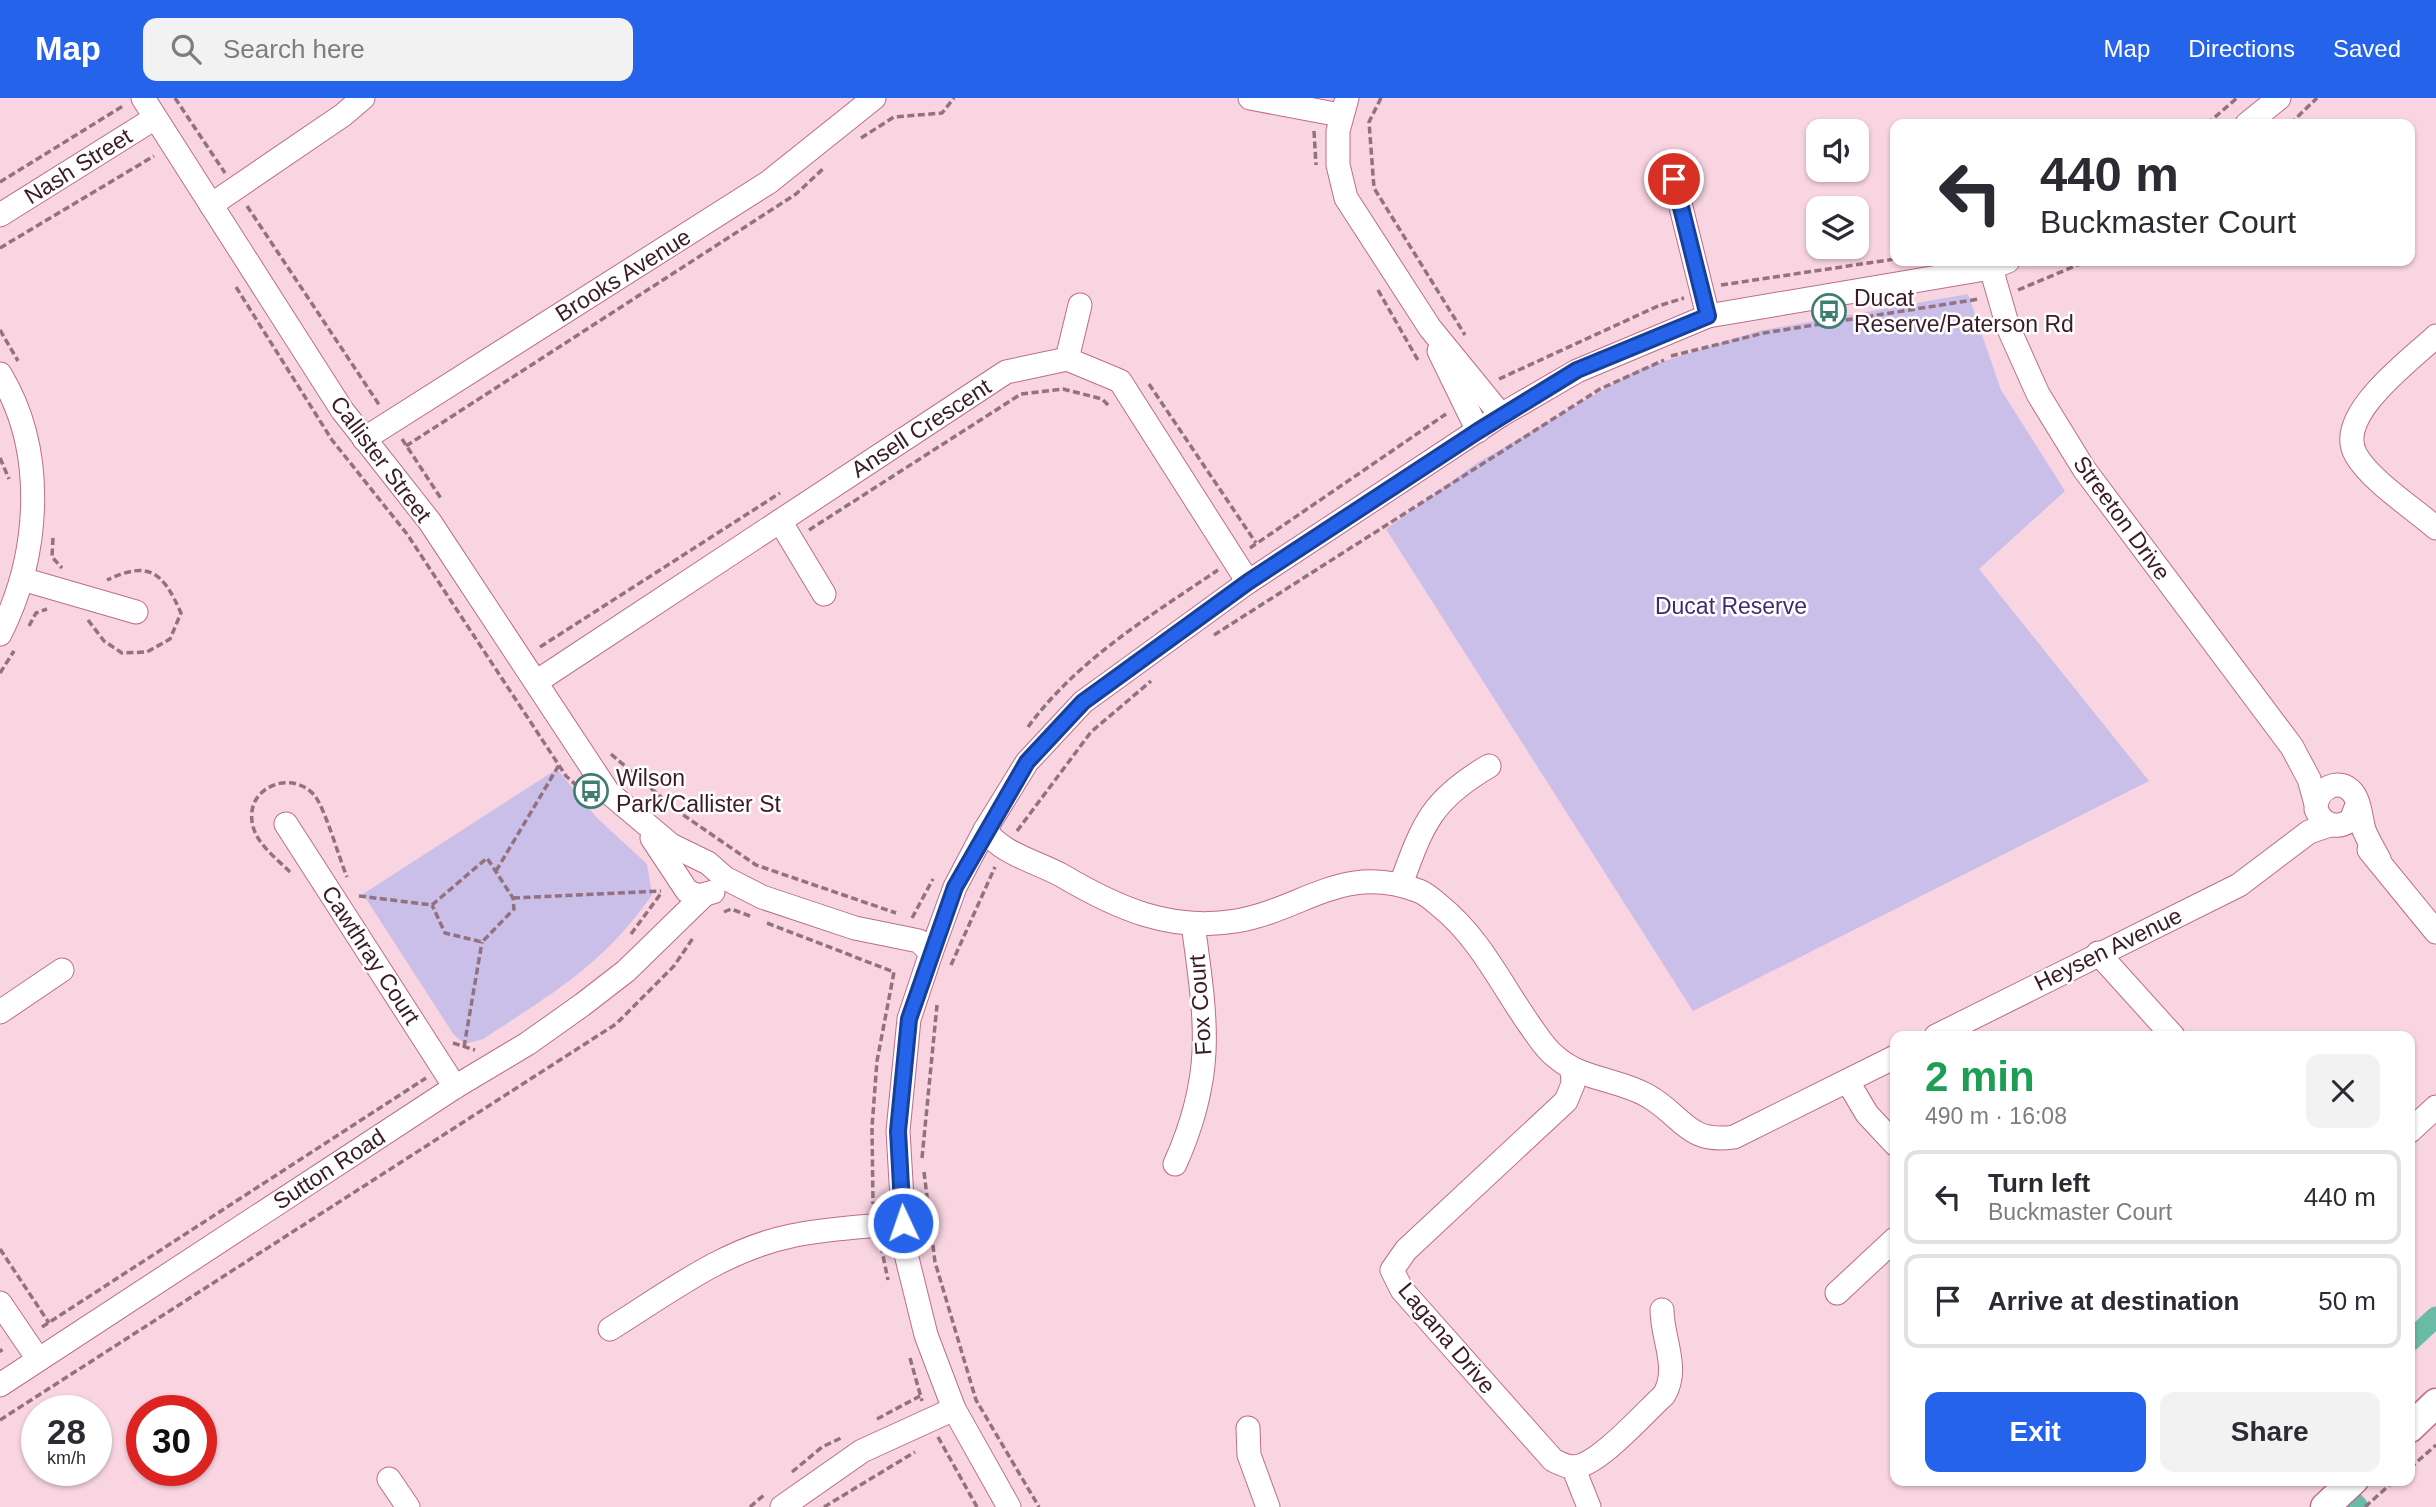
<!DOCTYPE html>
<meta charset="utf-8">
<style>
body{margin:0;font-family:Helvetica,sans-serif;background:#f2f2f3;color:#2b2b33;height:100vh;display:flex;flex-direction:column;font-size:26px;white-space:nowrap}
*{box-sizing:border-box;margin:0}
p{font-size:23px;color:#7c7c81}
.icon{flex:none;width:38px;height:38px;fill:none;stroke:currentColor;stroke-width:2;stroke-linecap:round;stroke-linejoin:round}
.map{position:relative;flex:1;overflow:hidden}
.sheet{position:absolute;left:1890px;top:933px;width:525px;height:455px;display:flex;flex-direction:column;background:#fff;border-radius:14px;box-shadow:0 2px 5px #0004}
.sheet>*{flex:none}
.guide{position:absolute;left:1890px;top:21px;width:525px;height:147px;border-radius:14px;box-shadow:0 2px 5px #0004;background:#fff;color:#2b2b33;overflow:hidden}
.fabs{position:absolute;left:1806px;top:21px;display:grid;gap:14px}
.fabs a{display:grid;place-items:center;width:63px;height:63px;border-radius:14px;background:#fff;box-shadow:0 2px 5px #0004;font-size:35px}
.speed{position:absolute;left:21px;top:1297px;display:flex;gap:14px;font-size:35px;font-weight:700;text-align:center}
.speed>*{display:grid;place-content:center;width:91px;height:91px;border-radius:50%;background:#fff;box-shadow:0 2px 5px #0004;line-height:1}
.speed small{font-size:18px;font-weight:400}
.speed .limit{border:10px solid #d22;background:#fff;color:#111}
.pin{position:absolute;display:grid;place-items:center;width:60px;height:60px;color:#fff;margin:-30px;border:4px solid #fff;border-radius:50%;box-shadow:0 2px 7px #0007}
.me{position:absolute;width:77px;margin:-38px;rotate:357deg;stroke-linejoin:round;filter:drop-shadow(0 0 5px #0008)}
.turn{display:flex;align-items:center;gap:24px;height:147px;padding:0 35px;font-size:32px}
.turn .icon{width:91px;height:91px;stroke-width:2.5}
.turn b{display:block;font-size:49px;line-height:60px}
.round{display:grid;place-items:center;flex:none;width:74px;height:74px;border-radius:14px;background:#f2f2f3}
.overview{display:flex;align-items:center;justify-content:space-between;height:119px;padding:0 35px}
h1{font-size:42px;font-weight:700;line-height:52px;color:#1e9e55}
.cta{display:flex;gap:14px;margin-top:auto;padding:14px 35px}
.cta a{flex:1;height:80px;border-radius:14px;background:#2563eb;color:#fff;font-size:28px;font-weight:700;line-height:80px;text-align:center}
.cta a+a{background:#f2f2f3;color:#2b2b33}
ul{padding:0;list-style:none}
li{display:flex;align-items:center;gap:21px;height:94px;margin:0 14px 10px;padding:0 21px;border:4px solid #e1e1e2;border-radius:14px}
li div{flex:1}
li b{display:block;font-size:26px}
li em{font-style:normal}
header{display:flex;align-items:center;gap:42px;box-sizing:border-box;height:98px;padding:0 35px;background:#2563eb;color:#fff}
header strong{font-size:33px}
nav{display:flex;gap:38px;margin-inline-start:auto;font-size:24px}
.search{width:490px;height:63px;background:#f2f2f3;display:flex;align-items:center;gap:18px;box-sizing:border-box;padding:0 24px;border-radius:14px;color:#7c7c81;font-size:26px}
.map>svg:first-child{display:block}
.green{fill:#c9bfe9}
.lines{fill:none;stroke-linecap:round;stroke-linejoin:round}
.canal{stroke:#6abba6;stroke-width:21}
.minor-casing{stroke:#bc6d8c;stroke-width:25}
.tertiary-casing{stroke:#bc6d8c;stroke-width:31}
.path{stroke:#93717e;stroke-width:3.5;stroke-dasharray:7 3.5;stroke-linecap:butt}
.minor{stroke:#fff;stroke-width:23}
.tertiary{stroke:#fff;stroke-width:28}
.route-casing{stroke:#184099;stroke-width:18}
.route{stroke:#2563eb;stroke-width:12}
.labels{text-anchor:middle;stroke-width:5;stroke-linejoin:round;paint-order:stroke}
.street-label{font-size:23px;fill:#3b1b28;stroke:#fff}
.poi-label{font-size:23px;fill:#3b1b28;stroke:#fff;text-anchor:start}
.park-label{font-size:23px;fill:#422a70;stroke:#fff}
</style>
<header>
<strong>Map</strong>
<div class="search"><svg class="icon" aria-label="search" viewBox="0 0 24 24"><circle cx="10" cy="10" r="6"/><path d="M15 15l6 6"/></svg>Search here</div>
<nav><a>Map</a><a>Directions</a><a>Saved</a></nav>
</header>
<div class="map">
<svg width="2436" height="1409" viewBox="0 0 2436 1409">
<rect width="100%" height="100%" fill="#f9d5e1"/>
<!-- green -->
<g class="green">
<polygon points="1968,196 2001,292 2065,393 1979,471 2149,683 1693,913 1386,431 1477,365 1637,272 1758,233"/>
<path d="M557 671 596 719 647 766 652 797C602 868 553 895 483 941L465 946 454 937 363 796Z"/>
</g>
<g class="lines">
<!-- canal -->
<g class="canal">
<polyline points="2410,1243 2436,1219"/>
<polyline points="2335,1382 2358,1409"/>
</g>
<!-- minor casing -->
<g class="minor-casing">
<g id="minor">
<polyline points="143,0 342,312 430,424 608,694 671,747 708,765 725,780 762,799 855,830 919,843 931,855"/>
<polyline points="1250,0 1340,17"/>
<polyline points="1347,0 1338,33 1338,67 1346,100 1430,230 1501,317"/>
<polyline points="2247,26 2279,0"/>
<polyline points="1674,81 1708,218"/>
<polyline points="211,107 343,17 363,0"/>
<polyline points="0,117 155,20"/>
<polyline points="1991,170 2008,229 2038,296 2084,371 2292,649 2309,681 2316,706"/>
<path d="M2436 238C2411 262 2333 318 2356 357 2370 382 2413 410 2436 430"/>
<polyline points="1439,253 1478,333"/>
<polyline points="1067,261 1080,207"/>
<path d="M0 276C47 353 40 457 0 536"/>
<polyline points="364,341 769,84 874,0"/>
<polyline points="780,423 824,496"/>
<polyline points="22,481 136,514"/>
<polyline points="536,584 1006,274 1067,261 1120,283 1248,484"/>
<path d="M2357 707 2351 722C2337 732 2322 727 2316 711 2315 692 2339 677 2353 695 2360 704 2361 721 2364 732 2368 742 2374 752 2379 761"/>
<polyline points="286,726 455,989"/>
<path d="M985 732C1002 756 1035 763 1061 777 1117 810 1170 834 1236 823 1305 811 1343 764 1419 793 1427 796 1434 803 1440 808 1479 839 1501 886 1529 926 1537 937 1545 951 1556 959 1582 982 1619 981 1648 998 1683 1018 1687 1046 1734 1039L1895 959"/>
<polyline points="652,740 687,793 698,798 713,794"/>
<polyline points="2369,752 2436,834"/>
<path d="M1401 786C1423 726 1431 702 1489 668"/>
<polyline points="2098,855 2173,938"/>
<polyline points="0,914 62,872"/>
<polyline points="1936,938 2239,787 2309,734 2330,727"/>
<path d="M1572 971 1573 986 1566 1003 1406 1152 1392 1172 1402 1192 1553 1362C1559 1365 1566 1369 1574 1369 1598 1368 1645 1314 1664 1297 1680 1270 1662 1241 1662 1212"/>
<polyline points="1848,984 1867,1016 1895,1046"/>
<polyline points="2410,1033 2436,1009"/>
<path d="M1175 1066C1216 975 1206 922 1193 826"/>
<polyline points="1837,1195 1895,1141"/>
<polyline points="0,1205 38,1261"/>
<path d="M610 1231C668 1195 723 1152 791 1138 827 1130 866 1129 903 1125"/>
<polyline points="0,1287 455,989 527,946 582,907 626,873 704,797"/>
<polyline points="1248,1330 1249,1357 1268,1409"/>
<polyline points="1573,1369 1589,1409"/>
<polyline points="389,1381 408,1409"/>
<polyline points="782,1409 862,1353 954,1311"/>
<polyline points="1009,1409 954,1311 926,1237 905,1152 898,1033 909,921 931,855 955,789 985,732 1027,664 1083,604 1248,484 1501,317 1577,273 1708,218 1991,170 2008,163"/>
</g>
</g>
<!-- tertiary casing -->
<g class="tertiary-casing">
<g id="tertiary">
<polyline points="2410,1330 2436,1305"/>
<polyline points="2325,1409 2354,1382"/>
</g>
</g>
<!-- path -->
<g class="path">
<polyline points="175,0 225,75"/>
<polyline points="1381,0 1369,24 1374,90 1465,237"/>
<polyline points="2207,26 2237,0"/>
<polyline points="2290,26 2317,0"/>
<polyline points="1314,33 1316,67"/>
<polyline points="861,40 894,19 942,15 954,0"/>
<polyline points="0,84 123,8"/>
<polyline points="247,108 380,308"/>
<polyline points="0,150 154,58"/>
<polyline points="1721,187 1895,161"/>
<polyline points="236,189 332,342 407,436 566,678 576,687"/>
<polyline points="1378,192 1419,264"/>
<polyline points="2018,192 2087,163"/>
<polyline points="0,232 18,263"/>
<polyline points="1671,258 1764,235 1979,201"/>
<polyline points="1499,281 1658,208 1684,200"/>
<polyline points="1149,286 1256,445"/>
<polyline points="402,341 442,402"/>
<polyline points="406,348 796,96 825,69"/>
<polyline points="0,360 9,381"/>
<polyline points="809,432 1021,296 1063,291 1102,301 1110,309"/>
<polyline points="53,440 52,459 62,470"/>
<polyline points="1250,450 1446,316"/>
<path d="M88 522 104 543 122 555 147 554 170 541 181 515C163 474 149 462 107 482"/>
<polyline points="29,528 36,515 47,511"/>
<polyline points="1214,537 1600,291 1664,262"/>
<polyline points="540,549 780,395"/>
<polyline points="0,575 14,553"/>
<path d="M1028 629C1077 562 1150 518 1218 472"/>
<polyline points="611,656 676,712 756,767 896,815"/>
<polyline points="1017,733 1091,634 1151,583"/>
<polyline points="496,773 559,667"/>
<path d="M290 774C276 760 254 744 252 723 247 688 293 671 315 698 326 713 339 760 347 779"/>
<polyline points="359,798 432,807 487,760 513,800 514,811 482,844 445,835 432,807"/>
<polyline points="513,800 661,793"/>
<polyline points="724,814 731,811 750,818"/>
<polyline points="912,820 933,781"/>
<polyline points="767,825 894,874 877,963 872,1029 873,1106"/>
<polyline points="631,836 662,794"/>
<polyline points="951,867 995,769"/>
<polyline points="453,945 475,952"/>
<polyline points="464,949 482,844"/>
<polyline points="922,1060 937,907"/>
<polyline points="924,1074 935,1164 976,1302 1039,1409"/>
<polyline points="881,1148 888,1182"/>
<polyline points="0,1151 49,1225"/>
<polyline points="42,1229 426,980"/>
<polyline points="0,1251 2,1254"/>
<polyline points="910,1260 922,1303"/>
<polyline points="877,1321 920,1298"/>
<polyline points="0,1322 616,926 674,868 693,840"/>
<polyline points="938,1339 977,1409"/>
<polyline points="2410,1370 2436,1347"/>
<polyline points="792,1374 822,1349 843,1339"/>
<polyline points="750,1409 764,1397"/>
<polyline points="824,1409 915,1354"/>
<polyline points="2365,1409 2395,1382"/>
</g>
<!-- minor -->
<use href="#minor" class="minor"/>
<!-- tertiary -->
<use href="#tertiary" class="tertiary"/>
</g>
<g class="lines">
<!-- route casing -->
<g class="route-casing">
<polyline id="route" points="903,1125 898,1033 909,921 955,789 1027,664 1083,604 1248,484 1478,333 1577,272 1708,218 1674,81"/>
</g>
<!-- route -->
<use href="#route" class="route"/>
</g>
<!-- icons -->
<defs>
<g id="bus-ring" transform="scale(1.75)"><circle r="9.5" fill="#fff" stroke="#3d7e6e" stroke-width="1.5"/><path d="M-5-6H5V4H4V6H2V4H-2V6H-4V4H-5ZM-3.5-4V0h7V-4ZM-3.5 1.2v1.5H-2V1.2ZM2 1.2v1.5H3.5V1.2Z" fill="#3d7e6e"/></g>
</defs>
<g fill-rule="evenodd">
<use href="#bus-ring" x="1829" y="213"/>
<use href="#bus-ring" x="591" y="693"/>
</g>
<g class="labels">
<!-- street labels -->
<g class="street-label">
<text transform="translate(78 68) rotate(-32)" y="8">Nash Street</text>
<text transform="translate(623 177) rotate(-32)" y="8">Brooks Avenue</text>
<text transform="translate(921 330) rotate(-33)" y="8">Ansell Crescent</text>
<text transform="translate(381 361) rotate(53)" y="8">Callister Street</text>
<text transform="translate(2122 420) rotate(54)" y="8">Streeton Drive</text>
<text transform="translate(2108 851) rotate(-26)" y="8">Heysen Avenue</text>
<text transform="translate(371 857) rotate(57)" y="8">Cawthray Court</text>
<text transform="translate(1200 907) rotate(-94)" y="8">Fox Court</text>
<text transform="translate(329 1071) rotate(-33)" y="8">Sutton Road</text>
<text transform="translate(1447 1240) rotate(50)" y="8">Lagana Drive</text>
</g>
<!-- poi labels -->
<g class="poi-label">
<text x="1854" y="208">Ducat<tspan x="1854" dy="26">Reserve/Paterson Rd</tspan></text>
<text x="616" y="688">Wilson<tspan x="616" dy="26">Park/Callister St</tspan></text>
</g>
<!-- park labels -->
<g class="park-label">
<text x="1731" y="516">Ducat Reserve</text>
</g>
</g>
</svg>
<div class="fabs">
<a><svg class="icon" aria-label="sound" viewBox="0 0 24 24"><path d="M4 9h4l5-4v14l-5-4H4zM17 9q2 3 0 6"/></svg></a>
<a><svg class="icon" aria-label="layers" viewBox="0 0 24 24"><path d="M12 4l9 5-9 5-9-5zM3 14l9 5 9-5"/></svg></a>
</div>
<div class="speed"><div>28<small>km/h</small></div><div class="limit">30</div></div>
<div class="pin" style="left:1674px;top:81px;background:#d93025"><svg class="icon" aria-label="arrive" viewBox="0 0 24 24"><path d="M6 21V4h12l-3 4 3 4H6"/></svg></div>
<svg class="me" style="left:903px;top:1125px" viewBox="-20 -20 40 40"><circle r="17" fill="#2563eb" stroke="#fff" stroke-width="3"/><path d="M0-11L8 9 0 5-8 9z" fill="#fff"/></svg>
<div class="guide">
<div class="turn"><svg class="icon" aria-label="left" viewBox="0 0 24 24"><path d="M17 20v-9H6M10 6l-5 5 5 5"/></svg><div><b>440 m</b>Buckmaster Court</div></div>
</div>
<section class="sheet">
<div class="overview"><div><h1>2 min</h1><p>490 m · 16:08</p></div><a class="round"><svg class="icon" aria-label="close" viewBox="0 0 24 24"><path d="M6 6l12 12M18 6L6 18"/></svg></a></div>
<ul>
<li><svg class="icon" aria-label="left" viewBox="0 0 24 24"><path d="M17 20v-9H6M10 6l-5 5 5 5"/></svg><div><b>Turn left</b><p>Buckmaster Court</p></div><em>440 m</em></li>
<li><svg class="icon" aria-label="arrive" viewBox="0 0 24 24"><path d="M6 21V4h12l-3 4 3 4H6"/></svg><div><b>Arrive at destination</b></div><em>50 m</em></li>
</ul>
<div class="cta"><a>Exit</a><a>Share</a></div>
</section>
</div>
